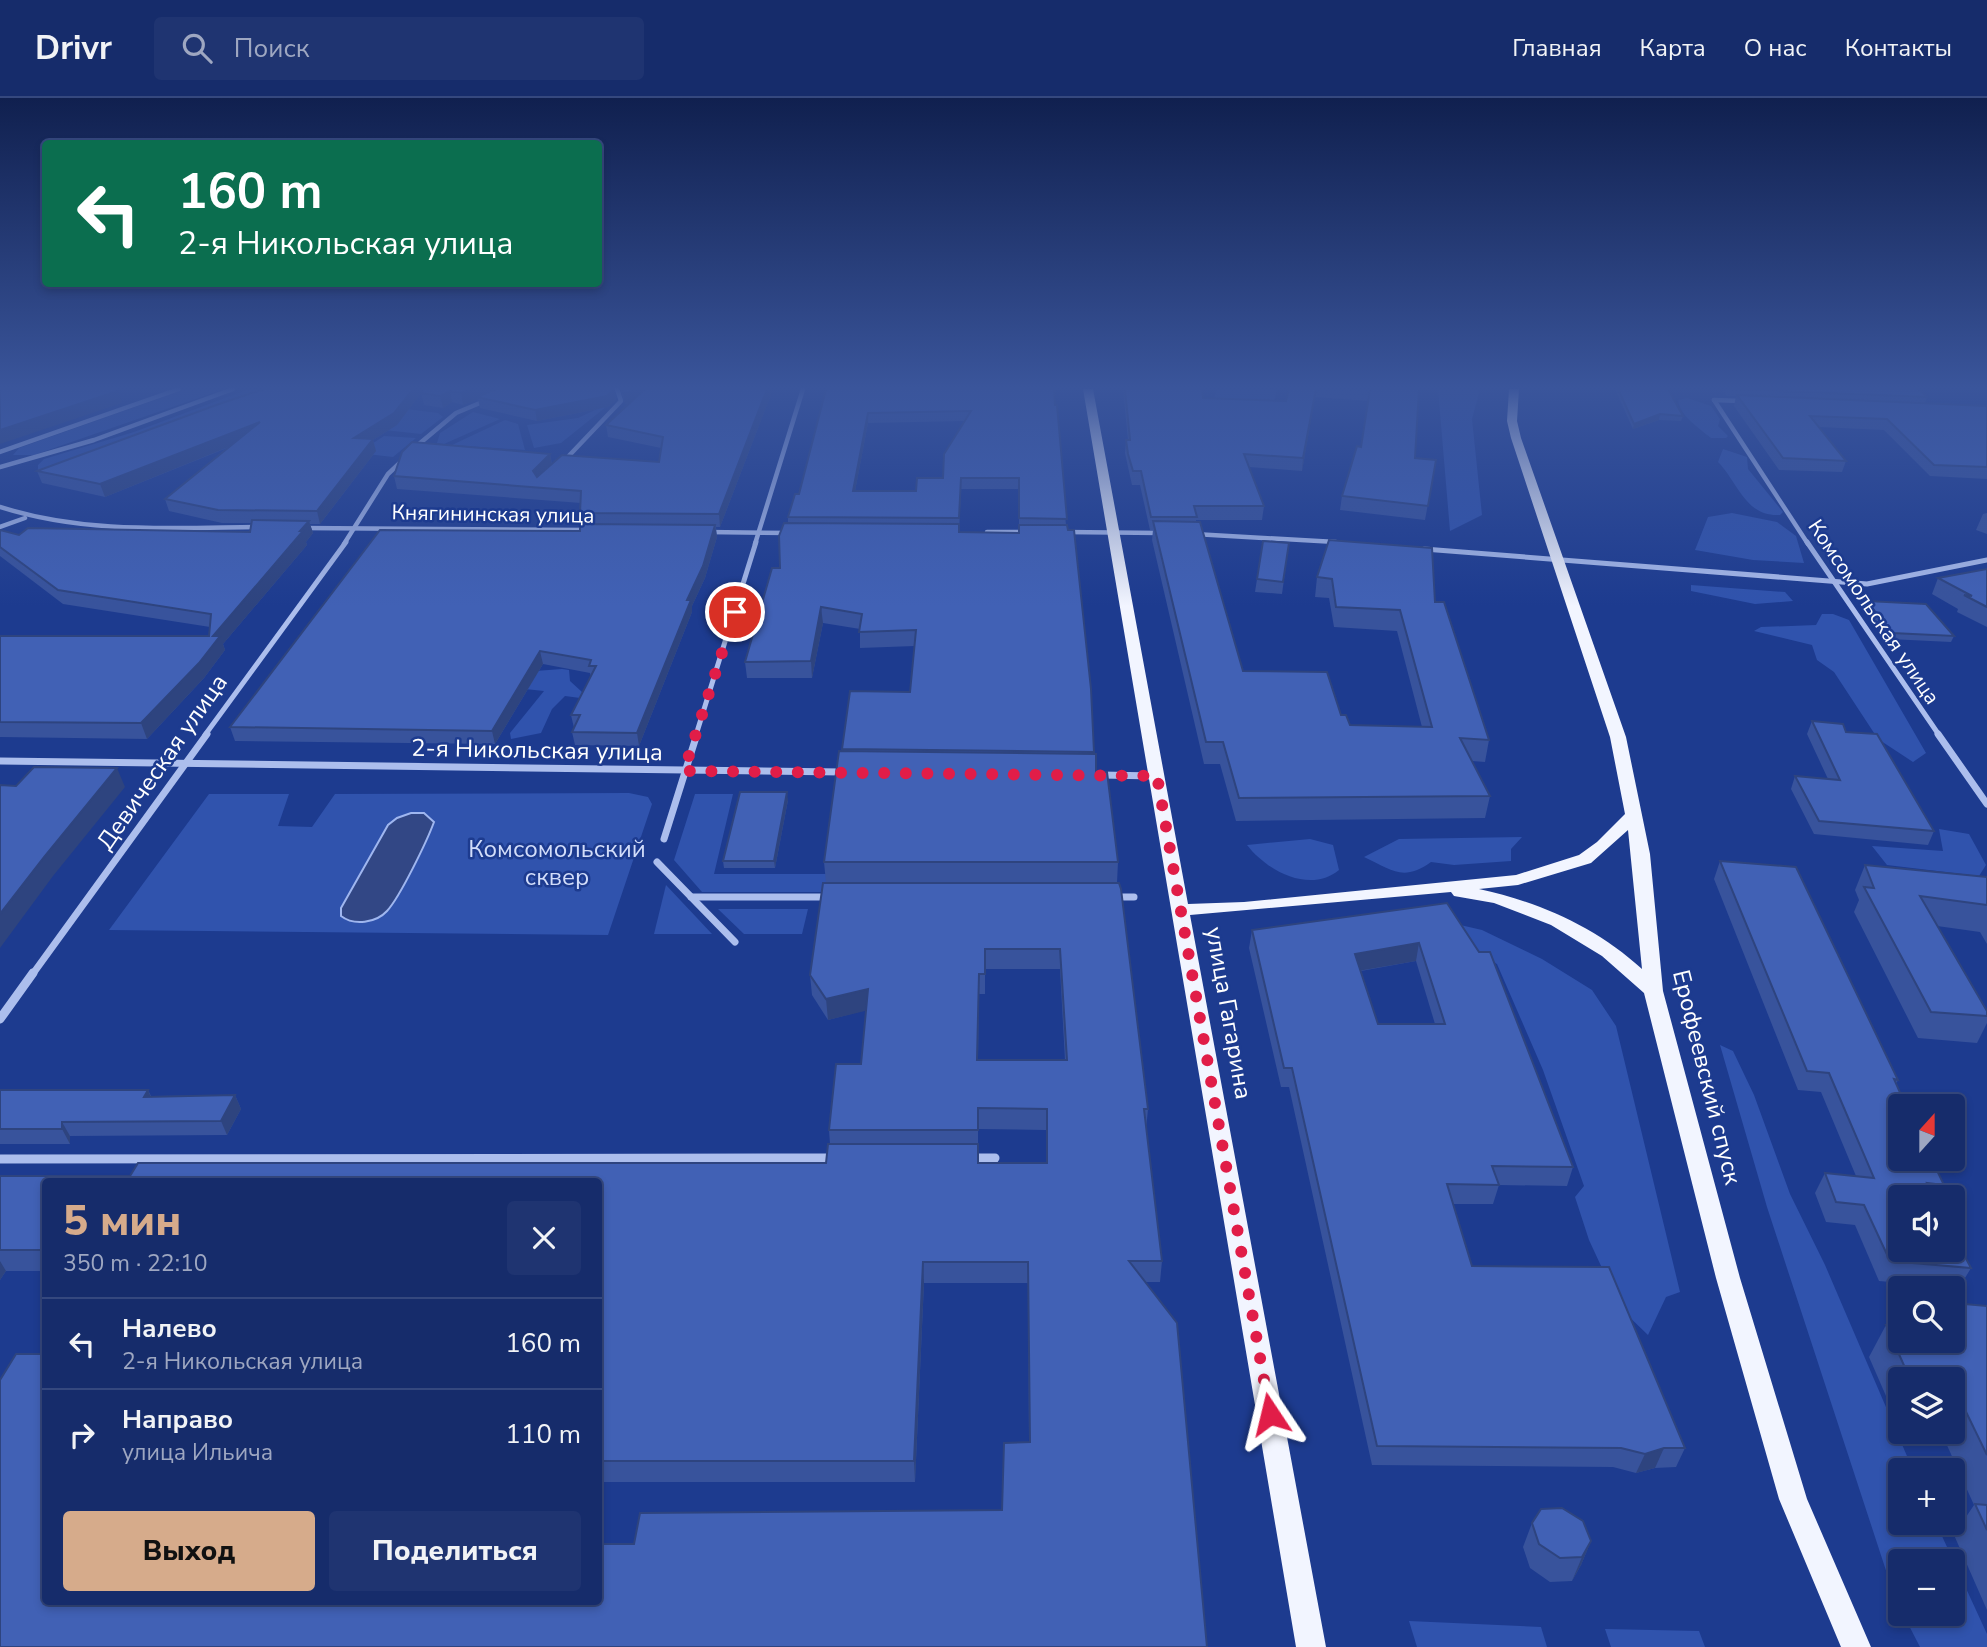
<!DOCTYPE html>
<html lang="ru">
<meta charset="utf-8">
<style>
body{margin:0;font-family:"Nunito Sans",sans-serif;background:#1f3471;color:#f1f3f6;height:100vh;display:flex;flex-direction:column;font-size:26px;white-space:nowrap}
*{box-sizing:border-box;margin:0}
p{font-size:23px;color:#9ea7c1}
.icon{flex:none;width:38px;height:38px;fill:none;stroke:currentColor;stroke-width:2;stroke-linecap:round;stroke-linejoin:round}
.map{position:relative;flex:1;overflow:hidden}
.side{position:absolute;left:42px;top:1080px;width:560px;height:427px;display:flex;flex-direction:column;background:#162c6b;border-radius:7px;box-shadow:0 4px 10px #0003,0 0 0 2px #35487e}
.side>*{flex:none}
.guide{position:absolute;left:42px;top:42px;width:560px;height:147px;border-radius:7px;box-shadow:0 4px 10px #0003,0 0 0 2px #35487e;background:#0b6e4f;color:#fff;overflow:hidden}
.needle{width:46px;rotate:21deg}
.controls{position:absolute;left:1888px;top:996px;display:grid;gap:14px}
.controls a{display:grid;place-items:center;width:77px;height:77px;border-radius:7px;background:#162c6b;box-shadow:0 4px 10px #0003,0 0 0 2px #35487e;font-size:35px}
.pin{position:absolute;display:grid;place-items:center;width:60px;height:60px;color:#fff;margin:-30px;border:4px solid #fff;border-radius:50%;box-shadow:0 2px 7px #0007}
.me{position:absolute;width:77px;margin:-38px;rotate:350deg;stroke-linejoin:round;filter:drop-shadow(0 0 5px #0008)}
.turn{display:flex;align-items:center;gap:24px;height:147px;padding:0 21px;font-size:32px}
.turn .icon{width:91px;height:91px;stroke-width:2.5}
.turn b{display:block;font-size:49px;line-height:60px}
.round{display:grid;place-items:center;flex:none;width:74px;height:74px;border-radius:7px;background:#1f3471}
.head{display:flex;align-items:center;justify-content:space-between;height:119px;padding:0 21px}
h1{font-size:42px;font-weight:800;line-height:52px;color:#d6ab8b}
.cta{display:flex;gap:14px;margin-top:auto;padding:14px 21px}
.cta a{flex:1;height:80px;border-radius:7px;background:#d6ab8b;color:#111;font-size:28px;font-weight:800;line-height:80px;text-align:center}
.cta a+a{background:#1f3471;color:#f1f3f6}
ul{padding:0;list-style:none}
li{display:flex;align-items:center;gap:21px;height:91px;padding:0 21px;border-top:2px solid #35487e}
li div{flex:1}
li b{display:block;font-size:26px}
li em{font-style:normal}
header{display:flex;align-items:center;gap:42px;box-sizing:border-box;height:98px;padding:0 35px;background:#162c6b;border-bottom:2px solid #35487e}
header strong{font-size:33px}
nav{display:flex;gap:38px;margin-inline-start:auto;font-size:24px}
.search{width:490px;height:63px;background:#1f3471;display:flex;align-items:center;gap:18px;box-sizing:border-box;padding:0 24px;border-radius:7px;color:#9ea7c1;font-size:26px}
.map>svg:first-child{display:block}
.green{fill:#3053ad}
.water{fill:#324785;stroke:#9fb6ef;stroke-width:2}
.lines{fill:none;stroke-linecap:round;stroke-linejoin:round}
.street-far3{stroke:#acbeed;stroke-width:4.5}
.street-far2{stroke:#acbeed;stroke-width:5}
.street-far1{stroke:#acbeed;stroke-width:7}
.street{stroke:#acbeed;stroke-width:9}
.primary{fill:#f2f5ff;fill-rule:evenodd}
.wall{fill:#38539c;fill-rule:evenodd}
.shaded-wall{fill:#2e447f}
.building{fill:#4161b5;stroke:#2e447f;stroke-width:2;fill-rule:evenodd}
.route{stroke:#e11d48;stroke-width:12;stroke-dasharray:0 21.6}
.labels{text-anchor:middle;stroke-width:5;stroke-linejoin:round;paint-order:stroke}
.far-street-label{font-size:21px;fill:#fff;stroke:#1d3b8f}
.street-label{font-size:24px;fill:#fff;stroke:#1d3b8f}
.park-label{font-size:24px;fill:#d2ddfa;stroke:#1d3b8f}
</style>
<header>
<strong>Drivr</strong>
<div class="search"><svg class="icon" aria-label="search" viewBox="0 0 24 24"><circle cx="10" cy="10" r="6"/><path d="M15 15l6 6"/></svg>Поиск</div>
<nav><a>Главная</a><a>Карта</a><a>О нас</a><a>Контакты</a></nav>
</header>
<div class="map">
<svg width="1987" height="1549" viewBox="0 0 1987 1549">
<rect width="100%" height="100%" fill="#1d3b8f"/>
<!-- green -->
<g class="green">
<polygon points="186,291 224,291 34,357 13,357 19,350"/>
<polygon points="249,291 301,291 38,372 38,367 44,361 134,334"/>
<polygon points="1217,291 1277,291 1273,309 1214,300"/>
<polygon points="1438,291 1480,291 1472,321 1482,417 1450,433"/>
<path d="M1687 300 1711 308 1720 321 1718 328 1728 338 1726 340H1711C1699 330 1680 318 1678 302Z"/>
<polygon points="612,304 561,345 534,350 527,327 578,320"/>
<polygon points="382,308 438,315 443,319 421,336 357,329"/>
<polygon points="473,314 500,321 444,346 437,345 440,335"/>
<polygon points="505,322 518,326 525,352 452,347"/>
<polygon points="384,338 416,340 393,359 358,355"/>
<path d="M1723 351 1747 359 1748 371 1783 414 1780 417C1745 419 1738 384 1718 364Z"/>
<polygon points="1732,415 1777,424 1796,438 1804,465 1753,462 1695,452 1708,419"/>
<polygon points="1691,487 1785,494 1793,503 1755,506 1691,493"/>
<polygon points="1822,516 1833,516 1849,522 1926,655 1913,664 1878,641 1834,574 1817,562 1812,547 1754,533 1761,529 1816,527"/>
<polygon points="562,571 569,572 570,583 582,594 635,602 618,605 565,598 552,611 541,635 511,641 510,635 544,593 506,589 522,574"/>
<polygon points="629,695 648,699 652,706 608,837 109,832 209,696 289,696 278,728 312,729 335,696"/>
<polygon points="695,696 733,696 714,776 1087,776 1088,794 702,794 674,762"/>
<polygon points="1939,731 1969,736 1986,767 1979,778 1887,767 1872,748 1943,753"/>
<path d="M1522 739 1511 751V763L1454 767 1431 764C1403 784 1392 772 1364 759L1399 741Z"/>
<path d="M1310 741 1333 747 1339 772C1310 796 1267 773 1247 747Z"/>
<polygon points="666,787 712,836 654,836"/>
<polygon points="718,811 808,811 802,836 744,836"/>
<polygon points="1443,823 1482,832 1542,861 1592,892 1616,928 1680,1194 1666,1199 1648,1237 1621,1211 1589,1142 1575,1099 1584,1088 1543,972 1497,866 1456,843"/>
<polygon points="1720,947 1733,953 1754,997 1790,1096 1825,1167 1913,1372 1900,1372 1900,1424 1936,1425 1987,1536 1987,1549 1920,1549 1903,1516 1953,1516 1953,1463 1900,1463 1900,1510 1895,1500 1767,1109"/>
<polygon points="1409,1523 1541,1529 1547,1549 1417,1549"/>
<polygon points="1605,1531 1699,1533 1705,1549 1611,1549"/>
</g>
<!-- water -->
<path class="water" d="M411 715H424L434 724C427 743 400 799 387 813 376 825 354 828 341 818V810L388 727 397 720Z"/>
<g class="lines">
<!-- street-far3 -->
<g class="street-far3">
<polyline points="1714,302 1808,446"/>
<polyline points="1714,302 1742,303"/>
<polyline points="413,351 456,315 487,302"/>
<polyline points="0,354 179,291"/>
<polyline points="563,364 621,303 617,291"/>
<polyline points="0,369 94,342 233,291"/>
<path d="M0 409C85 436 170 430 258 429"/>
<polyline points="0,429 25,420"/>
<polyline points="301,430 587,432"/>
<polyline points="707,434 790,435"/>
<polyline points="987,434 1028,434"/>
<polyline points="1064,434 1161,435"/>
<polyline points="1194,436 1336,444"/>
<polyline points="344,446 388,376 405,360"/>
<polyline points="755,446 803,291"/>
</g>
<!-- street-far2 -->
<g class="street-far2">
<polyline points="1807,444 1939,637"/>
<polyline points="1424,451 1867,486 1987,462"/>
<polyline points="205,637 346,444"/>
<polyline points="696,637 756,444"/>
</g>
<!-- street-far1 -->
<g class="street-far1">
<polyline points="1938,636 1987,706"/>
<polyline points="0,663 843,674"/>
<polyline points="1100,677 1157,678"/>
<polyline points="664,741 697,636"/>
<polyline points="657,764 735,844"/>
<polyline points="691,799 828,799"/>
<polyline points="1113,799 1134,799"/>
<polyline points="32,877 207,636"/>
</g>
<!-- street -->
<g class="street">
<polyline points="0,921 33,875"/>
<polyline points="971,1060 995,1060"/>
<polyline points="0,1061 833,1060"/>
</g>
<!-- primary -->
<path class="primary" d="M1083 291H1093L1188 806 1244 804 1516 777 1579 757 1597 744 1625 716 1610 639 1511 340 1507 323 1509 291H1519L1517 323 1521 340 1626 639 1650 756 1663 893 1740 1180 1807 1401 1871 1549H1841L1779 1401 1716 1180 1644 895 1602 858 1551 827 1494 805 1454 798 1451 794 1190 817 1326 1549H1296ZM1628 732 1642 871C1596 829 1539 804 1479 791L1518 787 1591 765Z"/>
</g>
<!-- wall -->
<g class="wall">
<polygon points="264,291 614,291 616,302 608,309 537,323 480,310 478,301 463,307 452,304 443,310 424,307 421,295 397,327 373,342 376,353 320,426 310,426 313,435 306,444 307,447 223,546 225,552 204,580 147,641 0,639 0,538 209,538 210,529 63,506 0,458 0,432 19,437 250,434 251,425 222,425 169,413 165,401 227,350 105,399 42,385 37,373"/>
<polygon points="620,291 773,291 720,429 716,429 717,439 705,480 692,508 692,514 639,648 575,647 572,634 574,630 571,617 591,579 590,575 543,566 495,646 235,643 230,629 580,433 582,426 580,415 581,405 397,391 394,378 550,356 552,366 659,364 661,350 608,339 606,327 629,305 625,306"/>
<path d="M826 291 1055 307 1066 427 1091 591 1094 656 1096 674 1118 764 1117 785 1148 1011 1146 1032 1162 1163 1160 1184H1145L1207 1549 46 1503 634 1446 1002 1412 1029 1344 1028 1185H924L915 1384H598V1083H46V1173H6L0 1182V1078H130L826 1065 830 1046 829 1032 861 966 866 912 828 922 812 897 810 877 826 785 824 764 842 651 910 594 915 548 860 550V531L823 525 812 580H747L745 564 780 470 788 425V419L799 396ZM964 323 943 380 916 393H855L868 325ZM961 391H1019V435L959 434ZM985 871H1060L1065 962H978L979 896H985ZM978 1031 1046 1032 1047 1065H978Z"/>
<polygon points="1123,291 1202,291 1203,300 1286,303 1289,291 1419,291 1415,360 1436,362 1425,422 1340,412 1342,398 1361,349 1368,303 1315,299 1302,373 1249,369 1264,408 1262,422 1196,422 1196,424 1243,573 1341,617 1350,627 1422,629 1397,533 1334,529 1329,500 1315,499 1317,479 1329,442 1435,504 1489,642 1485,664 1472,663 1490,698 1485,720 1236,723 1220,666 1204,666 1152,442 1153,432 1150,432 1140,387 1132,387 1128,369 1125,355 1126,342 1128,342"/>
<polygon points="1615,291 1668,291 1683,318 1681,323 1659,322 1633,331"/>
<polygon points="1722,291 1918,291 1927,299 1925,305 1987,308 1987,381 1930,378 1884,332 1819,329 1846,363 1842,374 1779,372 1734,308 1736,298 1727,298"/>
<polygon points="1987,415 1987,436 1976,432 1983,416"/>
<polygon points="1289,445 1282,496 1255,494 1257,481"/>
<polygon points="1987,471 1987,529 1957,514 1958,511 1932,496 1938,480"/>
<polygon points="1867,503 1954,538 1951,544 1889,541 1864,509"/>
<polygon points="1812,623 1846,634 1934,733 1928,747 1814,736 1791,691 1795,678 1828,681 1807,636"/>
<polygon points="788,702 775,770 724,770 723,763"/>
<polygon points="1720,763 1898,982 1896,986 1944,1087 1938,1099 1900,1099 1971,1170 1959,1190 1879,1183 1855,1127 1826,1124 1815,1095 1825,1075 1856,1078 1821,994 1798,992 1714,781"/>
<polygon points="1865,767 1987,779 1987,846 1980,834 1937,828 1987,913 1987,925 1977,945 1918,940 1854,814 1859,802 1855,792"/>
<path d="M1447 805 1573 1069 1567 1088 1499 1087 1493 1106H1453L1472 1168 1685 1350 1676 1369 1655 1370 1636 1375 1613 1369 1372 1367 1289 989H1281L1249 850 1252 832ZM1416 863 1435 926H1378L1361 873Z"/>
<polygon points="0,992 148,992 151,998 235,997 241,1011 227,1037 70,1038 70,1046 0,1046"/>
<polygon points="1987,1208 1987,1512 1954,1437 1974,1407 1941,1334 1953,1334 1953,1281 1900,1281 1900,1314 1893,1314 1869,1259 1886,1227 1898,1228 1900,1223 1900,1242"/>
<polygon points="1532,1425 1591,1443 1581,1467 1572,1483 1550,1484 1530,1470 1523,1449"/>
</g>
<!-- shaded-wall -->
<g class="shaded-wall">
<polygon points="413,291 424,291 397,327 373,342 376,353 320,426 317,413 354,340"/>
<polygon points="472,291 503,291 477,299 478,301 463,307 461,295"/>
<polygon points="614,291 616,302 608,309 537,323 535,312"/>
<polygon points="645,291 646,303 625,306 623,295"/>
<polygon points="767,291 773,291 720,429 719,416"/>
<polygon points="1316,291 1315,299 1302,373 1303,360"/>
<polygon points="118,293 122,305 0,346 0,332"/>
<polygon points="450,293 452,304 443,310 440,298"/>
<polygon points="868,315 868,325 853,404 853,393"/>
<polygon points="1660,316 1659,322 1633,331 1634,326"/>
<polygon points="260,324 263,335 105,399 100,386"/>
<polygon points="550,356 552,368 536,385 533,373"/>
<polygon points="309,423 313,435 306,444 307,447 223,546 225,552 204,580 147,641 141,625"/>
<polygon points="715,427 717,439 705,480 692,508 692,514 639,648 637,635"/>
<polygon points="821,509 823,525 812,580 811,563"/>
<polygon points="540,553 543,566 495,646 492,633"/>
<polygon points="117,670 125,689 53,778 0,850 0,816 44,759"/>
<polygon points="787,694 788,702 775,770 774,763"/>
<polygon points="1419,845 1416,863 1352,874 1355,856"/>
<polygon points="868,891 869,912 828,922 826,901"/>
<polygon points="148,992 154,1007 144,999"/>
<polygon points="235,997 241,1011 227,1037 221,1023"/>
<polygon points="62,1024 70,1038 70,1046 62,1031"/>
<polygon points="0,1163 6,1173 0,1182"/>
<polygon points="923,1164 924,1185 915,1384 914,1363"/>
<polygon points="1664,1350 1655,1370 1636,1375 1645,1356"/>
<polygon points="1591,1443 1581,1467 1572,1483 1582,1459"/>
</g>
<!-- building -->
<g class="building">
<polygon points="0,291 116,291 118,293 0,332"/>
<polygon points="264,291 413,291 394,315 354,340 373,341 317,413 218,412 165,401 260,324 100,386 37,373 219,306"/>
<polygon points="422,291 472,291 461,295 450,293 440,298 421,295"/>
<polygon points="496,291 613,291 607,298 535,312 477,299"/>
<polygon points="622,291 645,291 623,295"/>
<polygon points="645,291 767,291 719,416 580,415 581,393 394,378 402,354 412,344 550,356 533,373 537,379 562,357 659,364 663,339 606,327"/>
<path d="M826 291H1054L1055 307H1057L1067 421 1019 420V380H961L959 420 788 419 795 396H799ZM971 313 944 356 943 380H917L916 393H853L868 315Z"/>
<polygon points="1125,291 1202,291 1203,300 1286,303 1289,291 1316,291 1303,360 1244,356 1264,408 1194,408 1197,419 1151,419 1141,373 1133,373 1128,356 1126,342 1130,342"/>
<polygon points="1370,291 1419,291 1415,360 1436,362 1428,408 1342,398 1357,348 1361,349"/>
<polygon points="1618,291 1668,291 1683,318 1660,316 1634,326"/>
<polygon points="1728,291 1918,291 1927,299"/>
<polygon points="1737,297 1987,308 1987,369 1934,367 1887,321 1810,318 1846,363 1783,360"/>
<polygon points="252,422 309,423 300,433 303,433 213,538 220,538 199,565 141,625 0,624 0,538 209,538 211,516 58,492 0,449 0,432 19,437 28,430 250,434"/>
<polygon points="1153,423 1200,424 1243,573 1327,574 1341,617 1346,617 1350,627 1432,629 1400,512 1336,509 1332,481 1317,479 1329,442 1432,450 1435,504 1444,504 1489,642 1460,640 1490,698 1239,700 1223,644 1206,644"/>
<polygon points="784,425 959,426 959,434 1019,435 1019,427 1067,427 1068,432 1074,432 1091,591 1094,654 842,651 850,593 910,594 916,532 859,534 862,516 821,509 811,563 745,564 772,470 780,470 779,438"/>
<polygon points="580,426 715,427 703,468 687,502 691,502 637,635 572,634 580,617 571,617 596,568 589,568 591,562 540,553 492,633 230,629 380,432 580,433"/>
<polygon points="1263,443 1289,445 1283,484 1257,481"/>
<polygon points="1987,471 1987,509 1964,497 1972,498 1938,480"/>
<polygon points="1867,503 1926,506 1954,538 1892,535"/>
<polygon points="1812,623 1843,626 1846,634 1877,636 1934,733 1819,723 1795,678 1840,682"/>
<polygon points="839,653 1096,656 1096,674 1107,674 1118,764 824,764"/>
<polygon points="34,669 117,670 44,759 0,816 0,687 16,688"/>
<polygon points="740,694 787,694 774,763 723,763"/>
<polygon points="1720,763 1796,769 1898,982 1894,981 1906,1008 1900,1008 1900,1060 1931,1060 1944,1087 1927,1085 1934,1099 1900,1099 1900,1152 1953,1152 1953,1136 1971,1170 1890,1163 1864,1107 1836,1104 1825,1075 1874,1080 1829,975 1807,973"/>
<polygon points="1865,767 1987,779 1987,807 1920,798 1987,913 1987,918 1931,914 1864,789 1874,790"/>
<path d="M823 785H1119L1121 791 1148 1011H1144L1162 1163H1129L1177 1225 1207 1549H0V1282L16 1256H46V1503H598V1446H634L640 1415 1002 1412 1004 1345 1030 1344 1028 1164H923L914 1363H598V1083H46V1152H0V1078H130L138 1065H826L828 1046H978V1065H1047V1011L978 1010V1032H829L836 966H861L868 891 826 901 810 877ZM985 851H1060L1067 962H977L979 876H985Z"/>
<path d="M1447 805 1479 854H1490L1573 1069 1492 1068 1499 1087 1447 1086 1472 1168 1609 1169 1685 1350H1664L1645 1356 1621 1350 1377 1348 1292 970H1284L1252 832ZM1419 845 1445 926H1378L1355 856Z"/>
<polygon points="0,992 148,992 144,999 235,997 221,1023 62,1024 62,1031 0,1031"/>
<polygon points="1953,1205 1987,1208 1987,1357 1953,1287 1953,1281 1910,1281 1886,1227 1900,1229 1900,1242 1953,1242"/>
<polygon points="1975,1406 1987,1407 1987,1432"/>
<polygon points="1562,1410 1583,1423 1591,1443 1582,1459 1560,1460 1539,1446 1532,1425 1541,1411"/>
</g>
<!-- sky -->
<linearGradient id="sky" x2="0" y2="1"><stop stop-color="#10204f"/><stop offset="0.57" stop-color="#3a559b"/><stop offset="1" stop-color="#3a559b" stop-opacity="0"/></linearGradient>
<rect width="1987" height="508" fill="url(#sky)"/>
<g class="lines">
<!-- route -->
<polyline class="route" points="735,514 684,673 1157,678 1270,1316"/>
</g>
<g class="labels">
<!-- far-street labels -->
<g class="far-street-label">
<text transform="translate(493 416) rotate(1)" y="7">Княгининская улица</text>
<text transform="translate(1874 514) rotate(56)" y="7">Комсомольская улица</text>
</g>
<!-- street labels -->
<g class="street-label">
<text transform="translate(537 652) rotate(1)" y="8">2-я Никольская улица</text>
<text transform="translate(162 664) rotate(-55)" y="8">Девическая улица</text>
<text transform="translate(1229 915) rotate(80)" y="8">улица Гагарина</text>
<text transform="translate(1707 979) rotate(76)" y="8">Ерофеевский спуск</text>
</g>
<!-- park labels -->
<g class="park-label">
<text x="557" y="759">Комсомольский<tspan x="557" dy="28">сквер</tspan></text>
</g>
</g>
</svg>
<div class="controls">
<a><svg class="needle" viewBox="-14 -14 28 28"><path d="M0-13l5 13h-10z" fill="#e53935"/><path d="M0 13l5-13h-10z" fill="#9ea7c1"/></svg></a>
<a><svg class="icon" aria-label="sound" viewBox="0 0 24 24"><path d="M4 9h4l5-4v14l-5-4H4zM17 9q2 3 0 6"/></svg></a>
<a><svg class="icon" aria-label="search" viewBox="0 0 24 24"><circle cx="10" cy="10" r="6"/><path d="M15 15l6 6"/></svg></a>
<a><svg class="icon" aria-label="layers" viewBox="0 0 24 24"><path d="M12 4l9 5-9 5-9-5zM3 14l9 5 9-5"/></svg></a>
<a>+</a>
<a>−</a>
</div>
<div class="pin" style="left:735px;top:514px;background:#d93025"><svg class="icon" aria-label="arrive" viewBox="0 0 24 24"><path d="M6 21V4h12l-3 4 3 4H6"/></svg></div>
<svg class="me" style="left:1270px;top:1316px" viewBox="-20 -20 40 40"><path d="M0-17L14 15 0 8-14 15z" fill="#e11d48" stroke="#fff" stroke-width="4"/></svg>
<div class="guide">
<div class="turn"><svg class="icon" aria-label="left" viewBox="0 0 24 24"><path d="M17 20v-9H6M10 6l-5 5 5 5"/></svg><div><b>160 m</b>2-я Никольская улица</div></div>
</div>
<section class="side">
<div class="head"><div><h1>5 мин</h1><p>350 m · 22:10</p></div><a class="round"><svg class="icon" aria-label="close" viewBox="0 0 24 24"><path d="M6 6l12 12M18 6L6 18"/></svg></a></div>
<ul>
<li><svg class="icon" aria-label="left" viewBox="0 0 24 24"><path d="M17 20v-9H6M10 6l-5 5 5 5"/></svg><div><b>Налево</b><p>2-я Никольская улица</p></div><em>160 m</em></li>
<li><svg class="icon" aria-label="right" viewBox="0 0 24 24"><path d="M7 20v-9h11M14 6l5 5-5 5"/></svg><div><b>Направо</b><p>улица Ильича</p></div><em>110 m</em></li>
</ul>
<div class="cta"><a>Выход</a><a>Поделиться</a></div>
</section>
</div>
